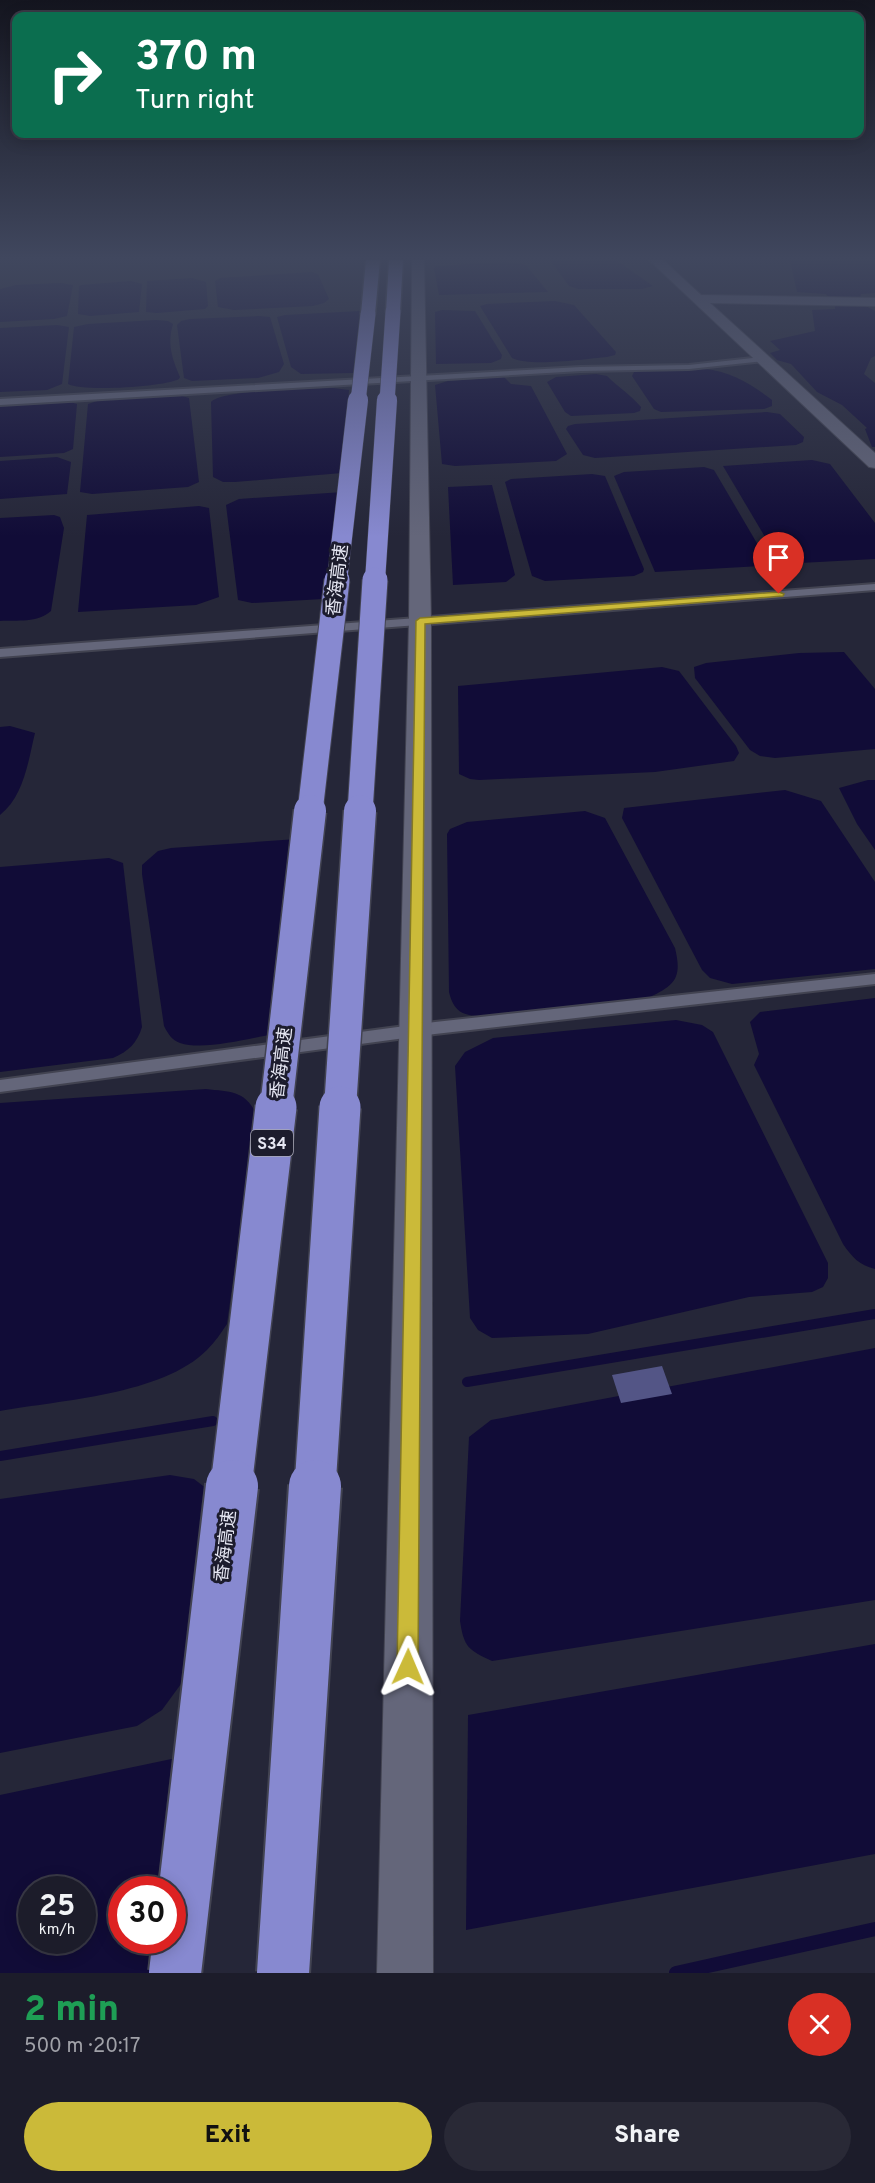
<!DOCTYPE html>
<meta charset="utf-8">
<style>
body{margin:0;font-family:Overpass,"Noto Sans SC",sans-serif;background:#292936;color:#f1f3f6;height:100vh;display:flex;flex-direction:column;font-size:22px;white-space:nowrap}
*{box-sizing:border-box;margin:0}
p{font-size:20px;color:#a0a1a8}
.icon{flex:none;width:33px;height:33px;fill:none;stroke:currentColor;stroke-width:2;stroke-linecap:round;stroke-linejoin:round}
.map{position:relative;height:1973px;overflow:hidden}
.drawer{display:flex;flex-direction:column;background:#1c1c2a;flex:1}
.drawer>*{flex:none}
.top-card{position:absolute;left:12px;top:12px;width:852px;height:126px;border-radius:12px;box-shadow:0 3px 15px #0003,0 0 0 2px #3a3a47;background:#0b6e4f;color:#fff;overflow:hidden}
.speed{position:absolute;left:18px;top:1876px;display:flex;gap:12px;font-size:30px;font-weight:700;text-align:center}
.speed>*{display:grid;place-content:center;width:78px;height:78px;border-radius:50%;background:#1c1c2a;box-shadow:0 3px 15px #0003,0 0 0 2px #3a3a47;line-height:1}
.speed small{font-size:15px;font-weight:400}
.speed .limit{border:9px solid #d22;background:#fff;color:#111}
.pin{position:absolute;display:grid;place-items:center;width:51px;height:51px;color:#fff;margin:-62px -26px;border-radius:50% 50% 50% 0;rotate:-45deg;box-shadow:0 0 6px #0007}
.pin .icon{rotate:45deg}
.me{position:absolute;width:66px;margin:-33px;rotate:1deg;stroke-linejoin:round;filter:drop-shadow(0 0 4px #0008)}
.turn{display:flex;align-items:center;gap:21px;height:126px;padding:0 24px;font-size:27px}
.turn .icon{width:78px;height:78px;stroke-width:2.5}
.turn b{display:block;font-size:42px;line-height:51px}
.round{display:grid;place-items:center;flex:none;width:63px;height:63px;border-radius:32px;background:#292936}
.head{display:flex;align-items:center;justify-content:space-between;height:102px;padding:0 24px}
h1{font-size:36px;font-weight:800;line-height:45px;color:#1e9e55}
.action{display:flex;gap:12px;margin-top:auto;padding:12px 24px}
.action a{flex:1;height:69px;border-radius:36px;background:#cbba39;color:#111;font-size:24px;font-weight:800;line-height:69px;text-align:center}
.action a+a{background:#292936;color:#f1f3f6}
.map>svg:first-child{display:block}
.water{fill:#110c37;fill-rule:evenodd}
.lines{fill:none;stroke-linecap:round;stroke-linejoin:round}
.stream-far1{stroke:#110c37;stroke-width:10}
.stream{stroke:#110c37;stroke-width:14}
.building{fill:#535586}
.lane-casing{stroke:#424351;stroke-width:4}
.street-casing{stroke:#424351;stroke-width:2}
.highway-casing{stroke:#424351;stroke-width:3}
.lane{fill:#64667a;fill-rule:evenodd}
.street{fill:#64667a;fill-rule:evenodd}
.highway{fill:#8789d0;fill-rule:evenodd}
.highway-bridge-far5-casing{stroke:#424351;stroke-width:16;stroke-linecap:butt}
.highway-bridge-far4-casing{stroke:#424351;stroke-width:21;stroke-linecap:butt}
.highway-bridge-far3-casing{stroke:#424351;stroke-width:27;stroke-linecap:butt}
.highway-bridge-far2-casing{stroke:#424351;stroke-width:35;stroke-linecap:butt}
.highway-bridge-far1-casing{stroke:#424351;stroke-width:44;stroke-linecap:butt}
.highway-bridge-casing{stroke:#424351;stroke-width:56;stroke-linecap:butt}
.highway-bridge-far5{stroke:#8789d0;stroke-width:15}
.highway-bridge-far4{stroke:#8789d0;stroke-width:20}
.highway-bridge-far3{stroke:#8789d0;stroke-width:25}
.highway-bridge-far2{stroke:#8789d0;stroke-width:32}
.highway-bridge-far1{stroke:#8789d0;stroke-width:41}
.highway-bridge{stroke:#8789d0;stroke-width:52}
.route{fill:#cbba39;stroke:#847925;stroke-width:1.5}
.labels{text-anchor:middle;stroke-width:6;stroke-linejoin:round;paint-order:stroke}
.shield{fill:#1c1c2d;stroke:#a9a9b7;stroke-width:1.5}
.shield-label{font-size:16px;font-weight:bold;fill:#e5e6f2}
.street-label{font-size:18px;fill:#e5e6f2;stroke:#1c1c2d}
</style>
<div class="map">
<svg width="875" height="1973" viewBox="0 0 875 1973">
<rect width="100%" height="100%" fill="#252638"/>
<!-- water -->
<g class="water">
<polygon points="550,260 616,260 653,286 642,289 578,289 569,286"/>
<polygon points="790,260 875,260 875,293 861,294 860,298 864,305 875,311 875,356 871,358 864,374 875,383 875,447 872,447 865,429 867,428 842,405 817,392 791,364 777,360 770,353 780,350 770,341 815,331 812,310 835,309 835,304 826,294 797,292"/>
<polygon points="505,262 526,265 548,292 439,295 434,268 437,266"/>
<polygon points="312,272 318,274 329,299 324,303 313,306 234,310 218,307 215,281 220,278"/>
<polygon points="192,278 206,282 208,306 205,309 157,313 146,312 147,281"/>
<polygon points="131,281 142,284 139,312 90,316 78,314 79,286 81,285"/>
<polygon points="61,283 73,285 67,316 54,319 0,322 0,289 16,285"/>
<path d="M555 301 574 305 616 352 615 355 607 357C585 359 530 367 512 358L480 306 487 304Z"/>
<polygon points="442,310 475,311 502,355 501,359 491,363 436,364 435,312"/>
<polygon points="360,311 353,373 301,374 291,367 277,317 285,315"/>
<polygon points="259,316 270,317 284,364 279,372 258,378 192,381 184,378 177,325 181,321 190,319"/>
<path d="M156 320 168 321 173 324C167 344 172 358 180 377L179 379C165 387 81 392 68 384L74 327 88 324Z"/>
<polygon points="57,325 69,327 62,384 47,390 0,392 0,328"/>
<path d="M704 369C730 371 751 384 772 400V406L764 409 661 412 654 409 632 376 634 372 643 370Z"/>
<path d="M596 374 607 376C618 387 630 394 641 407L640 411 634 413 571 416 565 412 547 382 556 377Z"/>
<polygon points="504,377 511,384 531,386 567,454 556,461 455,466 442,464 435,385 448,381"/>
<path d="M333 388 349 390 342 473 235 482H223L213 477 211 402C223 389 311 389 333 388Z"/>
<polygon points="182,396 189,398 199,482 188,487 92,494 80,492 88,404 103,399"/>
<polygon points="70,402 77,404 73,449 64,453 0,457 0,406"/>
<polygon points="767,412 780,414 804,437 803,442 796,445 595,458 583,455 566,429 568,426 575,424"/>
<polygon points="57,457 71,462 67,494 0,499 0,461"/>
<polygon points="812,460 830,464 875,523 875,559 781,564 723,466"/>
<polygon points="704,467 714,470 768,562 761,566 655,572 614,476 624,472"/>
<polygon points="592,474 605,476 644,569 643,572 634,576 545,581 532,576 505,482 511,479"/>
<polygon points="492,485 515,575 506,582 453,585 448,487"/>
<polygon points="343,492 323,599 252,603 238,600 226,505 239,499"/>
<polygon points="199,506 209,508 219,597 196,605 78,612 87,515"/>
<path d="M54 515 60 517 64 528 51 611C38 623 17 620 0 621V518Z"/>
<polygon points="844,652 875,689 875,749 775,758 760,756 750,750 695,678 694,667 706,663 799,653"/>
<polygon points="662,667 679,671 736,746 739,753 734,761 655,772 479,780 470,779 459,774 458,686"/>
<path d="M10 726 35 733C28 762 24 796 0 815V727Z"/>
<polygon points="868,780 875,780 875,850 857,824 839,788"/>
<polygon points="785,790 821,801 875,882 875,969 732,984 710,978 702,970 622,818 624,808"/>
<path d="M585 811 605 818 675 948C682 977 676 985 650 997L494 1016C470 1016 455 1018 449 992L447 834 450 829 467 822Z"/>
<path d="M297 839 275 1034C249 1038 204 1051 180 1043 172 1040 168 1034 164 1026L142 874V865L158 851 171 848Z"/>
<path d="M109 858 123 863 142 1027C137 1043 129 1051 113 1058L0 1072V867Z"/>
<path d="M875 998V1269C859 1265 852 1257 843 1244L754 1065 759 1054 750 1022 760 1012Z"/>
<polygon points="676,1020 702,1025 713,1032 828,1263 828,1278 823,1287 812,1292 749,1297 588,1334 492,1338 478,1330 470,1318 455,1066 465,1052 493,1038"/>
<path d="M206 1089C230 1092 244 1090 256 1113L227 1324C221 1333 215 1342 207 1350 162 1395 61 1400 0 1411V1103Z"/>
<path d="M875 1348V1600L492 1661C468 1650 464 1647 460 1621L469 1437 491 1420Z"/>
<polygon points="170,1475 194,1479 215,1495 189,1673 162,1710 137,1726 0,1753 0,1499"/>
<polygon points="875,1644 875,1854 466,1930 468,1715"/>
<path d="M181 1757 164 1890H122V1941H158L154 1973H0V1795ZM32 1890H82V1941H32Z"/>
</g>
<g class="lines">
<!-- stream-far1 -->
<g class="stream-far1">
<polyline points="467,1382 875,1314"/>
<polyline points="0,1456 213,1421"/>
</g>
<!-- stream -->
<polyline class="stream" points="676,1973 875,1929"/>
</g>
<!-- building -->
<polygon class="building" points="662,1366 672,1394 621,1403 612,1375"/>
<g class="lines">
<!-- lane casing -->
<g class="lane-casing">
<g id="lane">
<polygon points="762,357 765,357 765,361 689,369 581,371 0,405 0,399 581,367 689,365"/>
<polygon points="875,584 875,590 0,657 0,649"/>
<polygon points="875,974 875,984 435,1034 0,1092 0,1080 435,1022"/>
</g>
</g>
<!-- street casing -->
<g class="street-casing">
<g id="street">
<polygon points="412,260 424,260 431,621 433,1973 377,1973 409,621"/>
<polygon points="649,260 663,260 701,295 875,298 875,306 710,303 875,453 875,468 869,467"/>
</g>
</g>
<!-- highway casing -->
<g class="highway-casing">
<g id="highway">
<polygon points="366,260 380,260 375,314 368,318 361,314"/>
<polygon points="389,260 403,260 400,312 393,316 386,312"/>
</g>
</g>
<!-- lane -->
<use href="#lane" class="lane"/>
<!-- street -->
<use href="#street" class="street"/>
<!-- highway -->
<use href="#highway" class="highway"/>
<!-- highway-bridge-far5 casing -->
<g class="highway-bridge-far5-casing">
<g id="highway-bridge-far5">
<polyline points="358,402 368,314"/>
<polyline points="387,402 393,312"/>
</g>
</g>
<!-- highway-bridge-far4 casing -->
<g class="highway-bridge-far4-casing">
<g id="highway-bridge-far4">
<polyline points="337,581 358,400"/>
<polyline points="375,581 387,400"/>
</g>
</g>
<!-- highway-bridge-far3 casing -->
<g class="highway-bridge-far3-casing">
<g id="highway-bridge-far3">
<polyline points="310,812 337,580"/>
<polyline points="360,812 375,580"/>
</g>
</g>
<!-- highway-bridge-far2 casing -->
<g class="highway-bridge-far2-casing">
<g id="highway-bridge-far2">
<polyline points="276,1108 310,811"/>
<polyline points="340,1108 360,811"/>
</g>
</g>
<!-- highway-bridge-far1 casing -->
<g class="highway-bridge-far1-casing">
<g id="highway-bridge-far1">
<polyline points="231,1487 276,1107"/>
<polyline points="315,1487 340,1107"/>
</g>
</g>
<!-- highway-bridge casing -->
<g class="highway-bridge-casing">
<g id="highway-bridge">
<polyline points="175,1973 232,1486"/>
<polyline points="283,1973 315,1486"/>
</g>
</g>
<!-- highway-bridge-far5 -->
<use href="#highway-bridge-far5" class="highway-bridge-far5"/>
<!-- highway-bridge-far4 -->
<use href="#highway-bridge-far4" class="highway-bridge-far4"/>
<!-- highway-bridge-far3 -->
<use href="#highway-bridge-far3" class="highway-bridge-far3"/>
<!-- highway-bridge-far2 -->
<use href="#highway-bridge-far2" class="highway-bridge-far2"/>
<!-- highway-bridge-far1 -->
<use href="#highway-bridge-far1" class="highway-bridge-far1"/>
<!-- highway-bridge -->
<use href="#highway-bridge" class="highway-bridge"/>
</g>
<!-- sky -->
<linearGradient id="sky" x2="0" y2="1"><stop stop-color="#14151f"/><stop offset="0.48" stop-color="#40475e"/><stop offset="1" stop-color="#40475e" stop-opacity="0"/></linearGradient>
<rect width="875" height="537" fill="url(#sky)"/>
<!-- route -->
<polygon class="route" points="779,592 784,594 783,596 425,624 418,1667 415,1674 408,1678 400,1674 397,1667 416,621 420,618"/>
<g class="labels">
<!-- shield labels -->
<rect class="shield" x="251" y="1130" width="42" height="26" rx="4.5"/>
<g class="shield-label">
<text x="272" y="1149">S34</text>
</g>
<!-- street labels -->
<g class="street-label">
<text transform="translate(337 580) rotate(-83)" y="6">香海高速</text>
<text transform="translate(281 1063) rotate(-83)" y="6">香海高速</text>
<text transform="translate(225 1546) rotate(-83)" y="6">香海高速</text>
</g>
</g>
</svg>
<div class="speed"><div>25<small>km/h</small></div><div class="limit">30</div></div>
<div class="pin" style="left:779px;top:594px;background:#d93025"><svg class="icon" aria-label="arrive" viewBox="0 0 24 24"><path d="M6 21V4h12l-3 4 3 4H6"/></svg></div>
<svg class="me" style="left:408px;top:1667px" viewBox="-20 -20 40 40"><path d="M0-17L14 15 0 8-14 15z" fill="#cbba39" stroke="#fff" stroke-width="4"/></svg>
<div class="top-card">
<div class="turn"><svg class="icon" aria-label="right" viewBox="0 0 24 24"><path d="M7 20v-9h11M14 6l5 5-5 5"/></svg><div><b>370 m</b>Turn right</div></div>
</div>
</div>
<section class="drawer">
<div class="head"><div><h1>2 min</h1><p>500 m · 20:17</p></div><a class="round" style="background:#d93025;color:#fff"><svg class="icon" aria-label="close" viewBox="0 0 24 24"><path d="M6 6l12 12M18 6L6 18"/></svg></a></div>
<div class="action"><a>Exit</a><a>Share</a></div>
</section>
